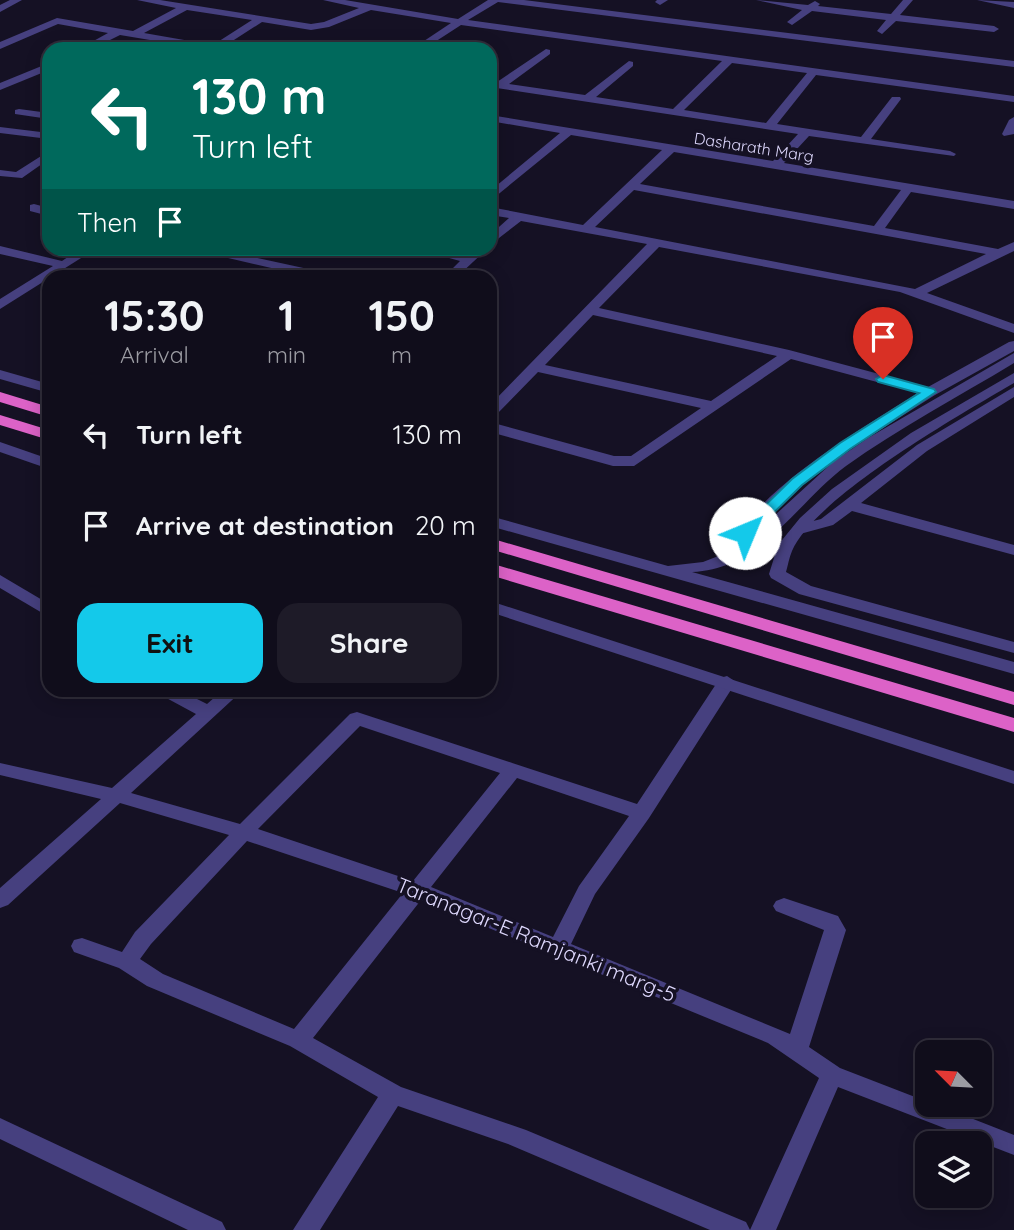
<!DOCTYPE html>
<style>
body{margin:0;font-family:Quicksand,sans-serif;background:#1e1b28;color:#f1f3f6;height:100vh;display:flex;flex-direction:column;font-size:26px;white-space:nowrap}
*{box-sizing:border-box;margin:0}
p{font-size:23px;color:#9c9ca3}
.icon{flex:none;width:38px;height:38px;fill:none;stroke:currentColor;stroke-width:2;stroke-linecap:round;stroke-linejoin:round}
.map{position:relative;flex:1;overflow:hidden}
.side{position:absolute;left:42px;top:270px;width:455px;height:427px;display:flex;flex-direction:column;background:#100d1b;border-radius:21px;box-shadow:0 4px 18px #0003,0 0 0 2px #302d3a}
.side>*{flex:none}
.guide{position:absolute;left:42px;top:42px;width:455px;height:214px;border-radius:21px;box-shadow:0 4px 18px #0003,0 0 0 2px #302d3a;background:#00695c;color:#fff;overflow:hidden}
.needle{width:46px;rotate:294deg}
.tools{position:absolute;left:915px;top:1040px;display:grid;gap:14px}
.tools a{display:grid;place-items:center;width:77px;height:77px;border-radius:14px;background:#100d1b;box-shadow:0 4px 18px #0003,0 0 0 2px #302d3a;font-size:35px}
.pin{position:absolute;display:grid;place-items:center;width:60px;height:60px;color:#fff;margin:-72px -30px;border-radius:50% 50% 50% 0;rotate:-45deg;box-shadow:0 0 7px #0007}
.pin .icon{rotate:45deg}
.me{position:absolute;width:77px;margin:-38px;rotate:45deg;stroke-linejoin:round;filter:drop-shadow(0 0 5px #0008)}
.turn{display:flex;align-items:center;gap:24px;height:147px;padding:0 35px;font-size:32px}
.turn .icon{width:91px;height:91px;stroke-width:2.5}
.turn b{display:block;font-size:49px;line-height:60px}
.then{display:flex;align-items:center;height:66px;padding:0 35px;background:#0003;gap:14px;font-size:26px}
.eta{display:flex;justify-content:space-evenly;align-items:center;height:119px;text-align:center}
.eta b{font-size:42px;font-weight:800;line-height:49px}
.primary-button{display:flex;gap:14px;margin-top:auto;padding:14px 35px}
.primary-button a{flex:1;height:80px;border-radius:21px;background:#14c9ea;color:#111;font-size:28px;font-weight:800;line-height:80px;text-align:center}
.primary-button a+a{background:#1e1b28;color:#f1f3f6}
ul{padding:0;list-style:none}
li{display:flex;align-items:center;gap:21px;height:91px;padding:0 35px}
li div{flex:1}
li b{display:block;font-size:26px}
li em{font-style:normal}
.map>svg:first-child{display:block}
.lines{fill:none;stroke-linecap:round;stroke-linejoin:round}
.minor{fill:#46407f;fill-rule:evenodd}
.tertiary{fill:#46407f;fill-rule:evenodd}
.trunk{fill:#dc62c7;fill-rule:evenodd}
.route{fill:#14c9ea;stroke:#0d8398;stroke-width:2}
.labels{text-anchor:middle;stroke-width:7;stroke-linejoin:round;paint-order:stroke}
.far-street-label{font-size:16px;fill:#ddd7fc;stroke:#151124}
.near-street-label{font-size:21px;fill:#ddd7fc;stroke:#151124}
</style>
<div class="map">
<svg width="1014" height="1230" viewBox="0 0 1014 1230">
<rect width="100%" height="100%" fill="#151124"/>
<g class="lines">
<!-- minor -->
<g class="minor">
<polygon points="10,0 22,0 0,12 0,5"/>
<path d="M137 0H160L311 24 324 22 359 8 323 0H345L458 19 488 0H524L1014 61V67L498 2 468 20 1014 96V102L816 75 777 124 861 137 892 97H900L901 99 871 139 950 151 956 154 954 156 809 136 784 163 1014 201V209L911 192 885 228 998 249 1014 242V251L927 293 1014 324V333L900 292 659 247 599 308 789 350 928 387 1009 342 1014 341V351L935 395 850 449 803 485 753 534 751 556H739L737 533C780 476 858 431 918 393L791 359 634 466H613L490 432V422L614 456H631L701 408 538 372 495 416 490 417V405L647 244 521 221 490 245V235L509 218 490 215V207L583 225 662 150 571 135 490 201V191L560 133 490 121V115L773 161 798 134 490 87V81L497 82 546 49 550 50V54L509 84 585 95 629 61 633 62V66L596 97 673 109 722 61 461 25 424 49H412L451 23 371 10 329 27 311 30 262 22 220 49H204L120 35 92 49H79L108 33 58 24 0 49V42L57 18 133 31 176 8ZM187 10 252 20 213 45 144 33ZM732 63 807 73 766 123 684 110ZM674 152 901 190 874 226 640 184ZM634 190 986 254 915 289 595 227ZM593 315 777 356 711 401 545 365Z"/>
<polygon points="657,0 668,0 660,5 655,2"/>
<polygon points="756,0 808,5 815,1 820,4 818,6 891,14 903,0 913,0 900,15 994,26 999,29 994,32 896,21 882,34 877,31 886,20 812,11 792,25 787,22 802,10"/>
<polygon points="977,0 1014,2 1014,8"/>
<polygon points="139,45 143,49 133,49"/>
<polygon points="49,63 49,70 0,90 0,83"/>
<polygon points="19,109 49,113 49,119 15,114 15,110"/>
<polygon points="1014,117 1014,134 1004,136 1002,134 1009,120"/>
<polygon points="0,127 49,133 49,139 0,133"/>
<polygon points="49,151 49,159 22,178 0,176 0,170 16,172"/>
<polygon points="34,204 49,208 49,216 30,211 30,205"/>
<polygon points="0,246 62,261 81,248 97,248 0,309 0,299 53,266 0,254"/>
<polygon points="185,248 211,248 322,272 328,276 306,276"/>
<polygon points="413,248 439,248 467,255 474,248 488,248 458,276 445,276 460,261"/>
<polygon points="1014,387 1014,397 927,451 861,503 1014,545 1014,555 852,511 833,525 800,534 792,529 794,526 821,519 917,445"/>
<polygon points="0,575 49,604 49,617 0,588"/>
<path d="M727 676 736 682 649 818 595 894 571 944 790 1034 824 930 776 911 773 906 776 901 784 898 838 916 846 930 809 1047 840 1068 928 1102V1104H935L1014 1135V1155L838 1087 776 1230H750L819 1078 768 1043 421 900 313 1038 401 1087 526 1130 746 1222 750 1230H710L508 1144 398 1106 320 1230H293L378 1097 290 1046 147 986 119 968 74 952 71 946 74 940 82 938 122 952 135 932 229 835 120 803 8 905 0 908V888L101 799 0 775V763L112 788 196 714 159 694 157 690H179L207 704 223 690H243L131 793 240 824 350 714 357 712 637 804 720 678ZM360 726 500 773 413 881 258 829ZM517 778 629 816 579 886 553 937 431 887ZM247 841 403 893 294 1029 163 974 140 959 151 944Z"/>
<polygon points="0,1118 222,1222 226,1230 188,1230 0,1139"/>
</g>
<!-- tertiary -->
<g class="tertiary">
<path d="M1014 353V363C958 397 899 428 846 466 796 503 761 570 692 572L1014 662V674L490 526V516L668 566 703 562 739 548 833 462 868 438Z"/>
<polygon points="0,370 49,384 49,393 0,379"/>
<path d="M1014 373V383C961 414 815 497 792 551 789 558 788 565 786 572L811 586 1014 642V653L799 594 771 578 769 574 778 545 800 518 832 489 911 433Z"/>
<polygon points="0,442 49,459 49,469 0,452"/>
<polygon points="490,601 1014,771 1014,784 490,612"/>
</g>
<!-- trunk -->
<g class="trunk">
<polygon points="0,392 49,407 49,417 0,402"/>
<polygon points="0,415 49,430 49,440 0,425"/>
<polygon points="490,538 1014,692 1014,705 490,549"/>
<polygon points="490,563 1014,718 1014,732 490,575"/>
</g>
</g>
<!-- route -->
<polygon class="route" points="883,375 934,389 936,392 850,449 802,485 750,536 740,536 738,533 740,530 792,479 840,443 919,393 878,382 876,379"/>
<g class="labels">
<!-- far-street labels -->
<g class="far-street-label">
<text transform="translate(754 147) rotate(9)" y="6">Dasharath Marg</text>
</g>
<!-- near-street labels -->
<g class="near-street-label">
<text transform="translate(536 940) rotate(22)" y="7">Taranagar-E Ramjanki marg-5</text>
</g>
</g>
</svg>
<div class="tools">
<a><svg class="needle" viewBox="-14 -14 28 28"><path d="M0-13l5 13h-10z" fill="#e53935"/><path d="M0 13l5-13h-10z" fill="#9c9ca3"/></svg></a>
<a><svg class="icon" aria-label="layers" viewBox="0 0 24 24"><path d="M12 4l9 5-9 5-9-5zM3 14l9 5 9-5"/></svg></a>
</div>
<div class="pin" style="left:883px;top:379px;background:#d93025"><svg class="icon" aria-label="arrive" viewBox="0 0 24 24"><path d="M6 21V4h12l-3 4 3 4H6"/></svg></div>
<svg class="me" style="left:745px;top:533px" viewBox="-20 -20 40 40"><circle r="19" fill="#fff"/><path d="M0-13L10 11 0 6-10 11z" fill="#14c9ea"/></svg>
<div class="guide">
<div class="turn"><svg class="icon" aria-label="left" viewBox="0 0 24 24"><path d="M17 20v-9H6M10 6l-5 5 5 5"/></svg><div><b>130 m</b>Turn left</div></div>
<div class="then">Then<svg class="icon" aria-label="arrive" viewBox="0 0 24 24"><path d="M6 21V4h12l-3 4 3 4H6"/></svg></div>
</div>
<section class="side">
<div class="eta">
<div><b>15:30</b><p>Arrival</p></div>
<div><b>1</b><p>min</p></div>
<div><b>150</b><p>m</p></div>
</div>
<ul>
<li><svg class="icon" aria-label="left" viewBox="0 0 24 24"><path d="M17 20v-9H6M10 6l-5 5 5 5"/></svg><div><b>Turn left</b></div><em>130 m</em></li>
<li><svg class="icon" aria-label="arrive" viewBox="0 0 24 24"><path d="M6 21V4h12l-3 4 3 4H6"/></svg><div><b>Arrive at destination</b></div><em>20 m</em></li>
</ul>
<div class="primary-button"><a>Exit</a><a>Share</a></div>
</section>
</div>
